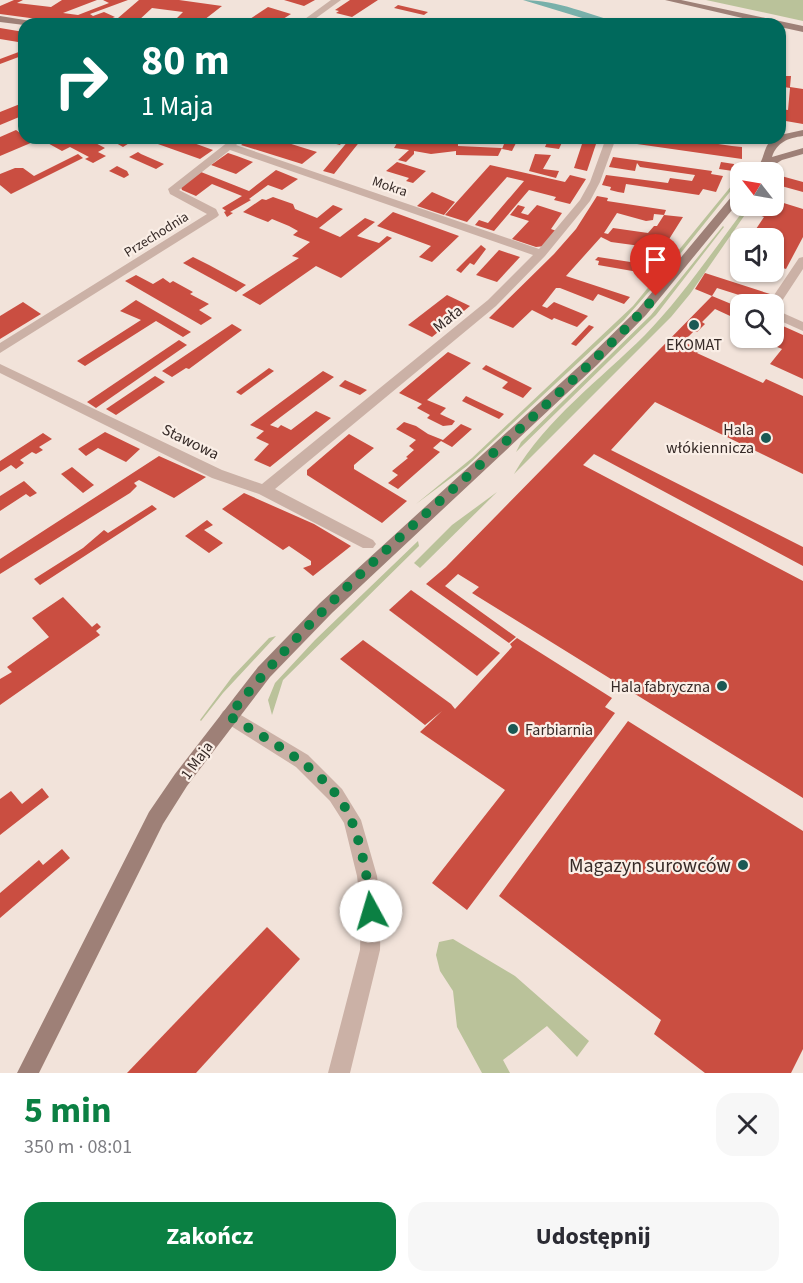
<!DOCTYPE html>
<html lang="pl">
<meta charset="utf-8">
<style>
body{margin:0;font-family:"Source Sans 3",sans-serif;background:#f7f7f7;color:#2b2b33;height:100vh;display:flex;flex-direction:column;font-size:22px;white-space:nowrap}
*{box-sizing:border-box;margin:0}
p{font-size:20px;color:#7c7c81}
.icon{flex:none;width:33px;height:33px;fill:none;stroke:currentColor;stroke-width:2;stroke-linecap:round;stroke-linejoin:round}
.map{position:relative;height:1073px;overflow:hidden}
.drawer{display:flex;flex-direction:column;background:#fff;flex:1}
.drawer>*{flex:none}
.guide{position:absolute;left:18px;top:18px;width:768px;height:126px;border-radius:18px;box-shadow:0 2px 4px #0004;background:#00695c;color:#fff;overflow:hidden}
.needle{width:39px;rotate:301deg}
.tools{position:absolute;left:730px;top:162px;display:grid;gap:12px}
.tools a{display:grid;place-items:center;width:54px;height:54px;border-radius:12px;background:#fff;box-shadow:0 2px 4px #0004;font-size:30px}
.pin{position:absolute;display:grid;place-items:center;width:51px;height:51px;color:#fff;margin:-62px -26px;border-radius:50% 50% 50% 0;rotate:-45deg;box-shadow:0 0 6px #0007}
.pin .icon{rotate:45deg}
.me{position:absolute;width:66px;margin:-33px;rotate:354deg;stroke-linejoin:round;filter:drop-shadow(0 0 4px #0008)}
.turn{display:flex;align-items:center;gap:21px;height:126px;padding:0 24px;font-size:27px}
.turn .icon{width:78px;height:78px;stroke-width:2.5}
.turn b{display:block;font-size:42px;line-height:51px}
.round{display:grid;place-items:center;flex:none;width:63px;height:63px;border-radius:18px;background:#f7f7f7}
.summary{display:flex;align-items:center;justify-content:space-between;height:102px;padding:0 24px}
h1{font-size:36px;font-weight:700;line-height:45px;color:#0b8043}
.cta{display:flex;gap:12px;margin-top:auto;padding:12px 24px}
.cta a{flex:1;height:69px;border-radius:18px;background:#0b8043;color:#fff;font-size:24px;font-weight:700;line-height:69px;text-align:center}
.cta a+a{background:#f7f7f7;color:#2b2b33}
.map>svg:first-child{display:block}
.green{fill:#bac29a}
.water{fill:#78b0aa}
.building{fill:#ca4e41;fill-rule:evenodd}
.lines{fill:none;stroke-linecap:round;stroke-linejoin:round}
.street{fill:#cbb1a6;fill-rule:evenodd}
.secondary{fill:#9e8077;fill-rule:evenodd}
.route{stroke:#0b8043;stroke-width:10;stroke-dasharray:0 18}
.poi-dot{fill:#1b5954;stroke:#faeee6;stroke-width:2}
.labels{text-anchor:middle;stroke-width:4.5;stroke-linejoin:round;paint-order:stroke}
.far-street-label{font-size:14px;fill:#362a27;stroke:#faeee6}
.street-label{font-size:16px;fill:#362a27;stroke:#faeee6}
.poi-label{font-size:16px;fill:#362a27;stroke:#faeee6;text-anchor:end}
.near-poi-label{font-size:20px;fill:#362a27;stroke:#faeee6;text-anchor:end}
</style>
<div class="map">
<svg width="803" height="1073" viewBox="0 0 803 1073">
<rect width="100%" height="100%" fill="#f2e3da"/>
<!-- green -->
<g class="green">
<polygon points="706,0 803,0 803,21"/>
<polygon points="741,174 741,178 660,279 624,320 467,466 416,504 472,458 633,306"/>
<path d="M747 206H751L690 294 671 317 514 474C546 419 601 379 645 335 683 296 714 249 747 206Z"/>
<polygon points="723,226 724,227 656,315 516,452 521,442 651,315"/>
<polygon points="497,492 420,568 414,563 452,525"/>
<polygon points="418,541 419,546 283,680 272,715 268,700 275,683 315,640"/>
<polygon points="276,636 223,693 201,721 200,720 232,677 269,638"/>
<polygon points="453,939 515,976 589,1041 577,1057 547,1026 503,1060 510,1073 482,1073 457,1027 453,991 440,971 436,955 439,942"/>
</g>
<!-- water -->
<path class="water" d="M523 0C558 0 590 15 624 24H602Z"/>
<!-- building -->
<g class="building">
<polygon points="14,0 23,0 17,3 51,7 62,0 97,0 63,13 78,15 109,3 103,0 128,0 90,14 93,16 104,12 115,17 102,22 107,24 75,24 0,14 0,6"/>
<polygon points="139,0 179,0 222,6 204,20 221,22 226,18 247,24 171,24 183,12 152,8 138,21 151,24 111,24"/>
<polygon points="284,0 315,0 304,6"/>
<polygon points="350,0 378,0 352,17 336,13 339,11 335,10"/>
<polygon points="398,5 428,12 424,15 394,8"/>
<polygon points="268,7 291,14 275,24 250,19"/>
<polygon points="0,28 24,32 24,43 0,39"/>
<polygon points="24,50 24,55 0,64 0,59"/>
<polygon points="786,76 791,76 790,87 803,89 803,124 780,120 780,109 788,110 790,88 784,87"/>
<polygon points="20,104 24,106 24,115 0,125 0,112"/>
<polygon points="16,130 33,142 0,156 0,137"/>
<polygon points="48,138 86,138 105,148 98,152 106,156 93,163 85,159 89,157 70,147 62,151 44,141"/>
<polygon points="125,138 137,138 123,147 116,143"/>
<polygon points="141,138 180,138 213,150 200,159"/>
<polygon points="250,138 272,138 317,152 302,164 241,145"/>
<polygon points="328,138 345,138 340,145 325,141"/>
<polygon points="346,138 382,138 378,144 361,140 334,174 323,171 349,140"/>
<polygon points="400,138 422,138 458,144 458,146 502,148 498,156 456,155 456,151 431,154 414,151 414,154 406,162 398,160 409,150 394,148"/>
<polygon points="549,138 564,138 559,149 545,147"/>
<polygon points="584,138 598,138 587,171 574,168"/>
<polygon points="631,138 677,138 732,146 742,147 742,159 630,143"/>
<polygon points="506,139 517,141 512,151 502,149"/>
<polygon points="138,152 141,154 164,164 156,169 129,157"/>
<polygon points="228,153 237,156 253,162 236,174 211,165"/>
<polygon points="78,154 83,158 11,194 0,185 0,174 15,168 23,168 34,176"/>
<polygon points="535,154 551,155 543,169 559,171 556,178 529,171"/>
<polygon points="613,157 712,171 711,174 723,176 716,192 703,189 699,195 626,184 624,193 618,192 610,190 611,187 602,185 606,175 668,183 670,178 692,181 695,175 640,167 637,163 635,171 609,167"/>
<polygon points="397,162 426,171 413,183 406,181 409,178 386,171"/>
<polygon points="721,162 734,164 733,171 719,169"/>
<polygon points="490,165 565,182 570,175 586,179 570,204 554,200 556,197 529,190 494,231 475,225 479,220 488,223 524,181 507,177 467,222 445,215"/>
<polygon points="117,166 127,171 129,175 124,178 109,171"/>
<polygon points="276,170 298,179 282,190 268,185 249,199 251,200 230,212 233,213 227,217 224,212 226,211 222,208 242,196 212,184 196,196 182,190 181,187 201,172 249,191"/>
<polygon points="774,174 803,182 803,192 774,184"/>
<polygon points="432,192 455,202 444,215 417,206"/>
<path d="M597 196 608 198 607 201 666 210 664 215 683 217 666 244 651 240 648 247 611 242 601 237 566 276 630 297 624 304 598 294 593 301 560 288H556L542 306 547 308 554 302 588 316 577 327 554 318 552 320 532 310 513 328 489 318 554 254 576 229ZM617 213 646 221 653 220 654 214 664 215 657 226H654L648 233 613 228 608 234 604 233Z"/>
<polygon points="273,197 293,204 295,209 317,218 333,205 343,209 319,228 340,237 365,218 375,222 357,236 379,243 387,236 392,238 341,278 316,266 260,305 242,295 299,258 292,256 310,242 293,235 298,231 289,226 272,219 268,222 243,212 262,199 266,200"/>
<polygon points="774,200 803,209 803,237 786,269 774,265 774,238 750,238 764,217 759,215 766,206 774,206"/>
<polygon points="518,205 525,207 521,213 528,215 537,205 562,213 551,229 559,232 545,246 536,247 512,239 529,221 510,215"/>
<polygon points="393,212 459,236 432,262 419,257 431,246 377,226"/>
<polygon points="481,245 486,249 474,265 470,263 461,273 456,270"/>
<polygon points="499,250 520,257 497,282 476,275"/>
<polygon points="193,257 209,265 246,285 236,292 183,263"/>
<polygon points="598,257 650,265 648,269 645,269 644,273 598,265 599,261 595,260"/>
<polygon points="705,273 770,294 766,301 761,302 717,288 712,296 695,289"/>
<polygon points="136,275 153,284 163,278 170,283 173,281 193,292 190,294 209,304 199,310 212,318 201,325 125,281"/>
<polygon points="447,295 470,306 432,337 408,325"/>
<polygon points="712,296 741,308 741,321 715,309 702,322 705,324 697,332 694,331 683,342 700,349 697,353 699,354 763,383 766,379 803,396 803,474 655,402 611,450 803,547 803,566 594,454 583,465 803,581 803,798 472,593 479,587 458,574 445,586 516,637 509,643 426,584 446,567"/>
<polygon points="136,300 191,332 183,337 156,321 85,366 77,361 141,320 120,311"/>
<polygon points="23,302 41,314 0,339 0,316"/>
<polygon points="774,322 803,335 803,379 770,364 782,349 756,338 774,338"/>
<polygon points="232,324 242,330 189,369 186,368 172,377 162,371"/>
<polygon points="589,325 594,327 576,346 571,344"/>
<polygon points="179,340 187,345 96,408 87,402"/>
<polygon points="448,352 471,363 427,400 446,408 440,414 455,421 452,425 443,426 427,418 430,415 417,408 422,404 399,393"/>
<polygon points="486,365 532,388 523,398 502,388 508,382 482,369"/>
<polygon points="269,368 274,371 241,395 236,392"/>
<polygon points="323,371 334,377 270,425 278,428 281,425 291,430 316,411 331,418 270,467 254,460 269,444 256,438 264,431 250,425"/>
<polygon points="155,376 165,382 116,415 106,409"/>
<polygon points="345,380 367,390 360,395 339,386"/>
<polygon points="466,396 489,407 504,414 499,419 462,401"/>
<polygon points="404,422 416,426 428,434 443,440 461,424 472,429 452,447 441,441 433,448 440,452 398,489 388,483 398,475 392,471 408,458 406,457 414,450 409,446 416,440 396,429"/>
<polygon points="105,432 140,449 126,462 98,448 86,456 78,449"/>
<polygon points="43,433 52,439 39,447 43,450 36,454 32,452 20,460 24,463 16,469 11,465 0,472 0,461"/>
<polygon points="349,434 374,448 354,465 354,469 407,501 382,523 307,475 307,470"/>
<polygon points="159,456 206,477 174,498 139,480 134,483 137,486 130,493 0,574 0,559"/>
<polygon points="72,467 94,485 83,493 61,474"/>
<polygon points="24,481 37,493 30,497 26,494 0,511 0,496"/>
<polygon points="244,493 314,524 351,546 313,576 303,568 311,565 311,561 289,546 283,550 222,509"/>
<polygon points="152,505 157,509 40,585 34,579 83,548 104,530 108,533"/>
<polygon points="207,520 213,525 204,530 223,543 209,553 185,536"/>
<polygon points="411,590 500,653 477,676 389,610"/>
<polygon points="63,597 92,627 97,623 101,627 96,631 100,635 0,705 0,679 12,672 7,667 49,637 32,618"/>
<polygon points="517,638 612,698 605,707 615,713 467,910 432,883 505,790 420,732 442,711 425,725 340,659 363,640 451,704 455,709 512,647 510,644"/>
<polygon points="628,721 803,831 803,1049 791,1073 705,1073 654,1034 661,1020 499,896"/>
<polygon points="42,788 49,797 0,835 0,799 11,791 22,804"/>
<polygon points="62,849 70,858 0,918 0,893 39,860 43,865"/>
<polygon points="267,927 300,959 196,1073 127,1073"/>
</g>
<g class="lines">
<!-- street -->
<g class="street">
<polygon points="331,0 341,0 308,24 298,24"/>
<polygon points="233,138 244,138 236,145 539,249 580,200 590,182 606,138 616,138 600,182 590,201 545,256 496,306 275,489 373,540 376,544 373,548 363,548 259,494 212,478 0,373 0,364 222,470 262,484 488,300 533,255 230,150 179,190 216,209 219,215 217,217 0,353 0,343 207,214 170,194 168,189"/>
<polygon points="803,257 803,269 778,307 774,308 774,304 768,304 799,258"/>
<polygon points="774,309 803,322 803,331 774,318"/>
<polygon points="229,708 308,755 342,789 361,820 377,876 381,911 380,950 350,1073 328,1073 360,950 361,911 357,876 344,823 330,801 296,767 223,721 220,716 223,711"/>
</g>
<!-- secondary -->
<g class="secondary">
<polygon points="665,0 681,0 803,26 803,32 780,27 780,24 768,24"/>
<polygon points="0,16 31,21 35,24 24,25 0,22"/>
<path d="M803 130V136C788 138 777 142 772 157L803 148V154L782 160 763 172H753C755 170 758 167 759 165 766 155 764 138 780 138V135Z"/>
<polygon points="741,189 741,199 646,315 597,365 332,613 270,677 187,786 163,824 39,1073 17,1073 149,812 175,774 258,667 320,603 587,359 638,309 737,190"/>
</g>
</g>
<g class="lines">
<!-- route -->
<path class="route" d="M371 911C368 881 363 850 352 822 334 773 271 742 229 716 318 603 431 511 536 414 577 376 619 338 656 296"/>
</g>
<!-- markers -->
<g class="poi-dot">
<circle cx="694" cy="325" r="6"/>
<circle cx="766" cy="438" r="6"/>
<circle cx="722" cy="686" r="6"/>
<circle cx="513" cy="729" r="6"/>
<circle cx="743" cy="865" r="6"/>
</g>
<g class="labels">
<!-- far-street labels -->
<g class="far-street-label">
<text transform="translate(390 186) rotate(19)" y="5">Mokra</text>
<text transform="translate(156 234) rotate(-32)" y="5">Przechodnia</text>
</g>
<!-- street labels -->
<g class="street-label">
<text transform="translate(447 318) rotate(-39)" y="6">Mała</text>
<text transform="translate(191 441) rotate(26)" y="6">Stawowa</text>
<text transform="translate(196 760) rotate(-54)" y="6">1 Maja</text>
</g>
<!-- poi labels -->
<g class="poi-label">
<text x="694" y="350" text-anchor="middle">EKOMAT</text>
<text x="754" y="435">Hala<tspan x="754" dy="18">włókiennicza</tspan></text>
<text x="710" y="692">Hala fabryczna</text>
<text x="525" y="735" text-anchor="start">Farbiarnia</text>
</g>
<!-- near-poi labels -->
<g class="near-poi-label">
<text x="731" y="872">Magazyn surowców</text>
</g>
</g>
</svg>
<div class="tools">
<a><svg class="needle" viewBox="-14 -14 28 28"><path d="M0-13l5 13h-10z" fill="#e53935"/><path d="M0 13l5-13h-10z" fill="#7c7c81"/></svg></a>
<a><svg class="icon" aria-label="sound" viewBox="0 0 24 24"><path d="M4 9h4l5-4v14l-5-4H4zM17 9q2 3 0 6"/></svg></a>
<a><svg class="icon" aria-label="search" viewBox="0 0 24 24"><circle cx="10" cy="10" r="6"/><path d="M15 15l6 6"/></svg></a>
</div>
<div class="pin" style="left:656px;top:296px;background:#d93025"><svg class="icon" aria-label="arrive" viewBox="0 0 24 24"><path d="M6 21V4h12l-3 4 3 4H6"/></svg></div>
<svg class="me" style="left:371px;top:911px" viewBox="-20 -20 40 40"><circle r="19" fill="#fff"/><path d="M0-13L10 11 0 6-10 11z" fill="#0b8043"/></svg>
<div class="guide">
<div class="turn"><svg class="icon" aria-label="right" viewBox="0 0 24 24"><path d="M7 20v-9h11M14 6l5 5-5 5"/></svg><div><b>80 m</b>1 Maja</div></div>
</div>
</div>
<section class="drawer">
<div class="summary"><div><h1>5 min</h1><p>350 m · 08:01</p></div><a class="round"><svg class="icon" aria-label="close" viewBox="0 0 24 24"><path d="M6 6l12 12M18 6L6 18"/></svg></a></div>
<div class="cta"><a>Zakończ</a><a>Udostępnij</a></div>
</section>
